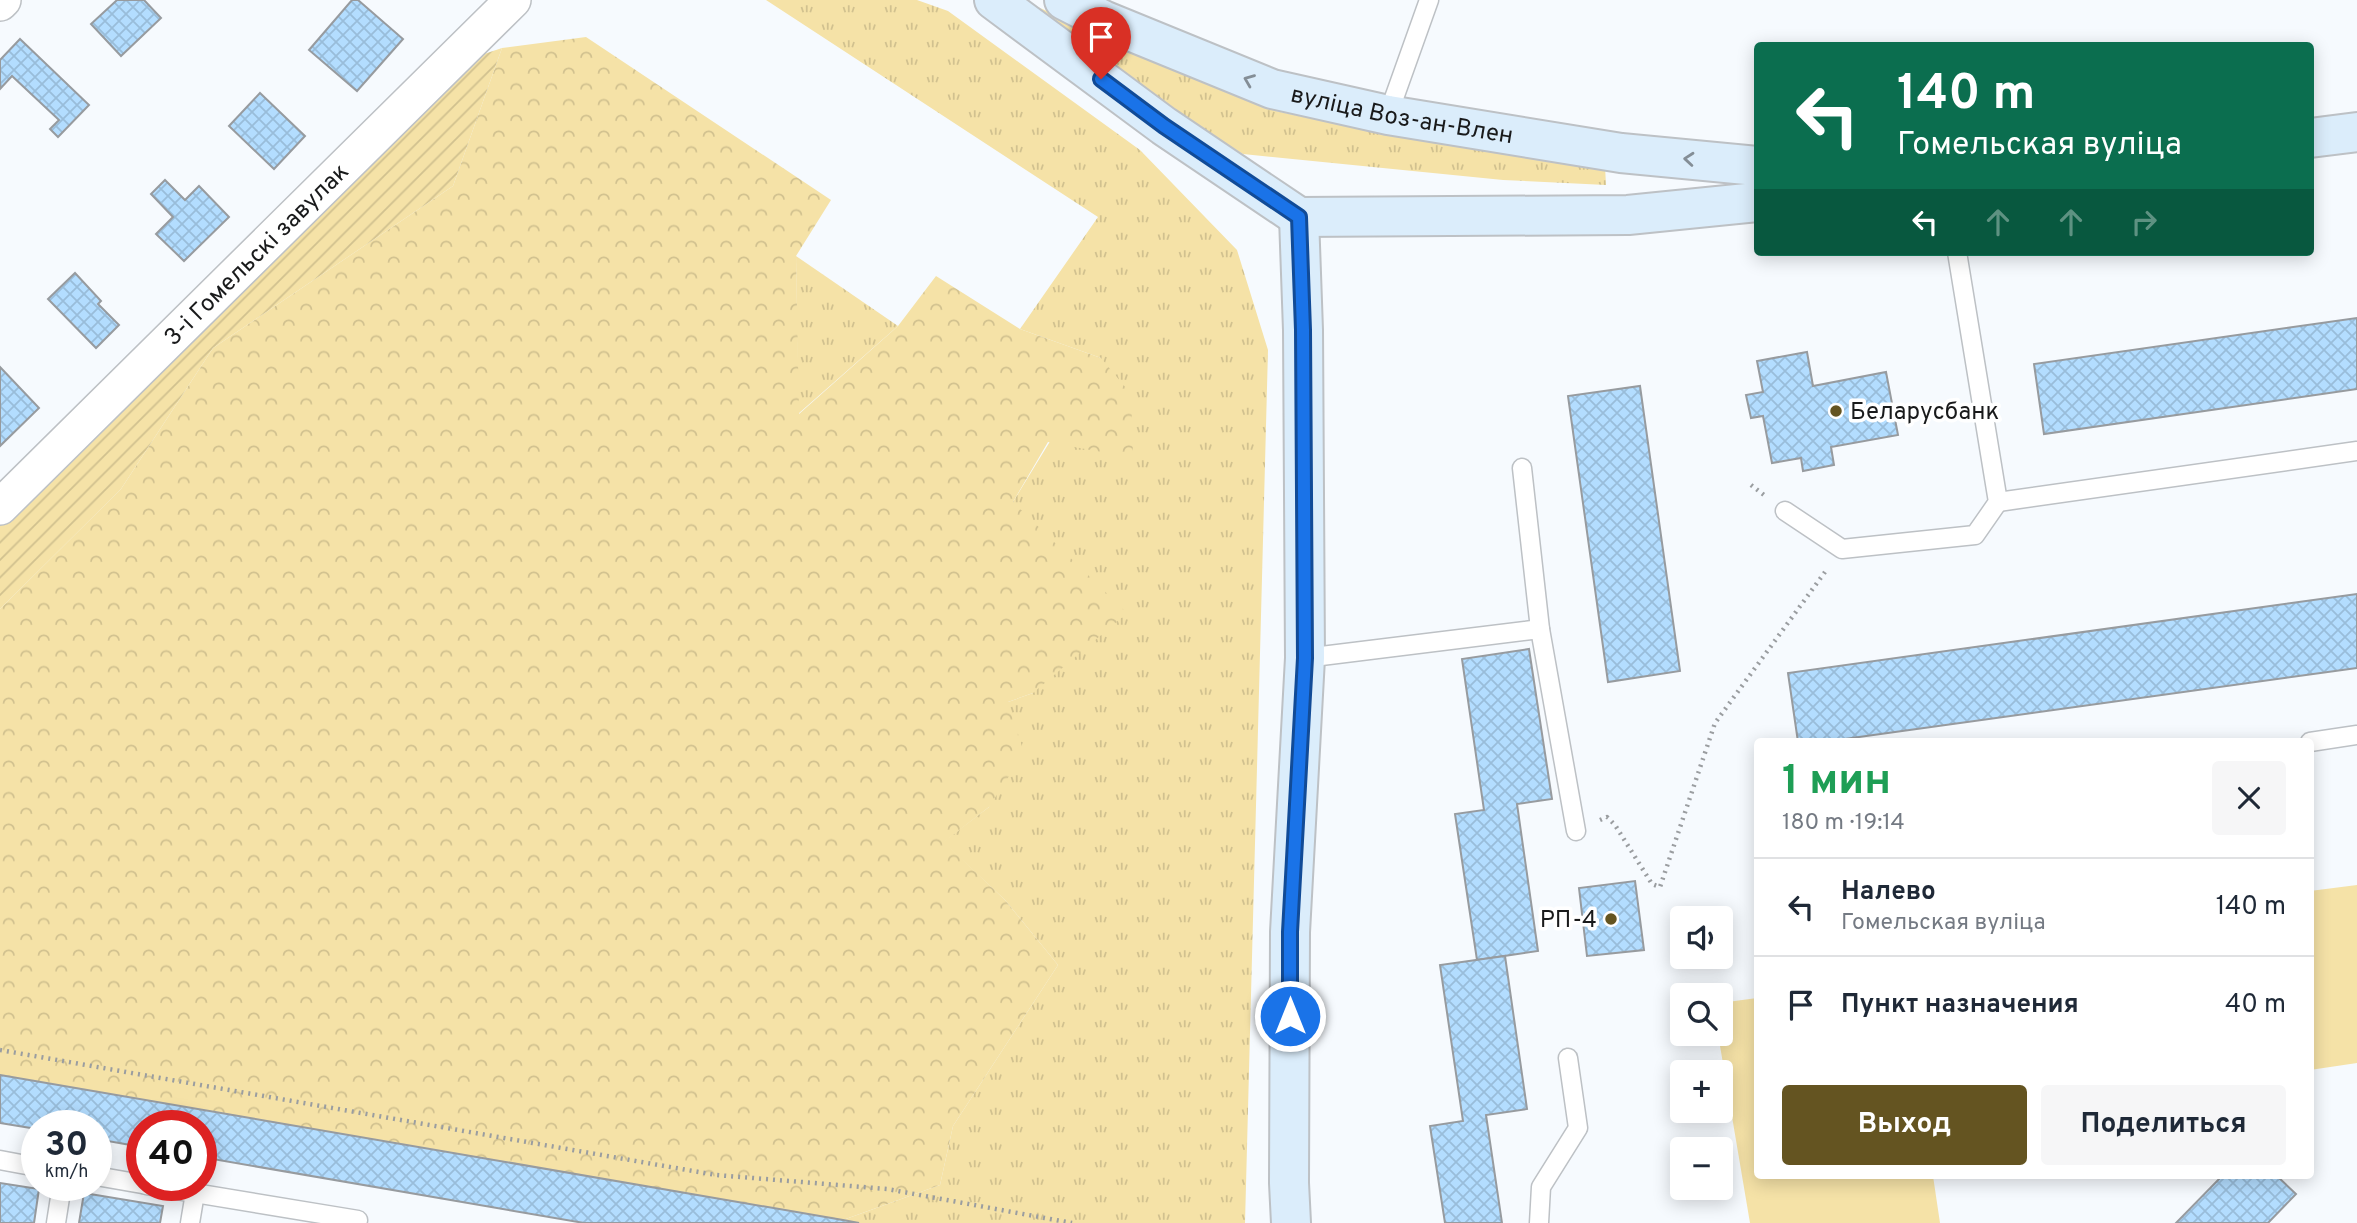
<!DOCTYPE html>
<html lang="ru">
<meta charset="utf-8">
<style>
body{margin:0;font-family:Overpass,sans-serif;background:#f6f6f7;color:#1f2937;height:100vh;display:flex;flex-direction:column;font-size:26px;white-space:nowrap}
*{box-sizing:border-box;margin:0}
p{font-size:23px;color:#747a83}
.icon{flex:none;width:38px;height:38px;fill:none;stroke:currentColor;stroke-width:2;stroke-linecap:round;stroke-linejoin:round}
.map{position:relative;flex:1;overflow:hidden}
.sheet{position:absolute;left:1754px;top:738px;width:560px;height:441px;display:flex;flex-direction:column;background:#fff;border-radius:7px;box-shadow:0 4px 18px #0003}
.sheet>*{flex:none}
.guide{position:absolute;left:1754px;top:42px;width:560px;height:214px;border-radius:7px;box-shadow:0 4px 18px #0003;background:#0b6e4f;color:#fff;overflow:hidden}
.controls{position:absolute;left:1670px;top:906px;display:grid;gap:14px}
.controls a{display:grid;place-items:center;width:63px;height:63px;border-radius:7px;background:#fff;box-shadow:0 4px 18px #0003;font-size:35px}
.speed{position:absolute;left:21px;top:1110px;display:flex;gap:14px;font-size:35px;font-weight:700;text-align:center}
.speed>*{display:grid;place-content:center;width:91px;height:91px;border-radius:50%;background:#fff;box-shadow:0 4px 18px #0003;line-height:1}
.speed small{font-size:18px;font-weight:400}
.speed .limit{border:10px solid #d22;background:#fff;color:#111}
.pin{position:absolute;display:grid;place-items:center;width:60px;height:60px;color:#fff;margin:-72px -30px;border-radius:50% 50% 50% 0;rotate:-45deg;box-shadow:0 0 7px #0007}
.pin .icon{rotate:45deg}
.me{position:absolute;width:77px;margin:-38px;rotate:0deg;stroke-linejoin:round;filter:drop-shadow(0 0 5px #0008)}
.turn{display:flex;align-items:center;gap:24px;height:147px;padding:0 28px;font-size:32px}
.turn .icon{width:91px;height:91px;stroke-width:2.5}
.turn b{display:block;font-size:49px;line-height:60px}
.lanes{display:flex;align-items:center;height:66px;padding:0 28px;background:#0003;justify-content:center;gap:35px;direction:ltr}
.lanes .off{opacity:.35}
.round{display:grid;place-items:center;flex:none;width:74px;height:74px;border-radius:7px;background:#f6f6f7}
.summary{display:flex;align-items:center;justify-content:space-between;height:119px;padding:0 28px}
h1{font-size:42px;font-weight:700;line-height:52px;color:#1e9e55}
.action{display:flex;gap:14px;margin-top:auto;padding:14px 28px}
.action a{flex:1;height:80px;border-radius:7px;background:#645421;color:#fff;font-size:28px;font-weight:700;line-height:80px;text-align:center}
.action a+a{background:#f6f6f7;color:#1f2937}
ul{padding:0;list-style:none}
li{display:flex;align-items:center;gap:21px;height:98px;padding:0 28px;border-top:2px solid #e0e1e3}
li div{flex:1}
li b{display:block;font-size:26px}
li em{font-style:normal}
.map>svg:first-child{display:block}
.grass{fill:url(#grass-tufts)}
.forest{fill:url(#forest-crowns)}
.park{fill:#f5e2a7}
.garden{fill:url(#garden-furrows)}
.building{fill:url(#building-cross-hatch);stroke:#979b9f;stroke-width:2}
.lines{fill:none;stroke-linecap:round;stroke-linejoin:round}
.lane-casing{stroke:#bdc1c5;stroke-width:21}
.street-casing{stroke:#bdc1c5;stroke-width:38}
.secondary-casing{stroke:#bdc1c5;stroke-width:42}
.path{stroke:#9a9da0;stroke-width:4.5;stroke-dasharray:2 5;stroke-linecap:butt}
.lane{stroke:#fff;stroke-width:18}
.street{stroke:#fff;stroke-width:35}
.secondary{stroke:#dbedfb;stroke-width:38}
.oneway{stroke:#848e96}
.route-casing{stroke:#114b97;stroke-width:18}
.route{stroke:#1a73e8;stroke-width:12}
.poi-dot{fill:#645421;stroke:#fff;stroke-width:2.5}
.labels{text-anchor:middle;stroke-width:7;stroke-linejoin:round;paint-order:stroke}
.street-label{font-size:24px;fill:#191a1b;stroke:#fff}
.poi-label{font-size:24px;fill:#191a1b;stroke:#fff;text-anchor:start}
</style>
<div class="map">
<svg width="2357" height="1223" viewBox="0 0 2357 1223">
<defs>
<pattern id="grass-tufts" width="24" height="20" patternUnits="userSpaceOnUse" patternTransform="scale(1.75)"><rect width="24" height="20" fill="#f5e2a7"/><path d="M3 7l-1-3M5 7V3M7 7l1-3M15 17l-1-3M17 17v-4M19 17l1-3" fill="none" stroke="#d1c18f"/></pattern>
<pattern id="forest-crowns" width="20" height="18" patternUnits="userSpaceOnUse" patternTransform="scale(1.75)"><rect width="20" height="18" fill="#f5e2a7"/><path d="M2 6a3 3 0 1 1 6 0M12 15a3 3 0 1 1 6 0" fill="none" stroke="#d1c18f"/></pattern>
<pattern id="garden-furrows" width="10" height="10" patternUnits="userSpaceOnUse" patternTransform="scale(1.75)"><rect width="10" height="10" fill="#f5e2a7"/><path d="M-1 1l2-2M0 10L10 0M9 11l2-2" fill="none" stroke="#d1c18f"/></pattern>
<pattern id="building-cross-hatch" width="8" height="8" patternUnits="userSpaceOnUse" patternTransform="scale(1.75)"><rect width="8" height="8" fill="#b3ddff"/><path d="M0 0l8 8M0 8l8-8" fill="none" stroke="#99bdda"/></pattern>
</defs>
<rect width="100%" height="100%" fill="#f6fafe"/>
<!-- grass -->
<g class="grass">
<polygon points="766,0 917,0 948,11 1140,150 1237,250 1268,350 1245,1223 859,1223 843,1220 940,1185 953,1126 1058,965 1005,900 943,842 989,807 1008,702 1033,693 1013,502 1101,358 1020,329 1098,217"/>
<polygon points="1038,7 1150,59 1276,111 1388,135 1605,166 1606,185 1503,180 1243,154 1170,109"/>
<polygon points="796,256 898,326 798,414"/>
</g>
<!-- forest -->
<polygon class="forest" points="586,37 831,200 796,256 799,414 898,326 936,276 1020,329 1101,358 1131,394 1133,458 1048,442 1013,502 1127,613 1033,693 1008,702 1024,753 989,807 944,842 1005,900 1058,965 953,1126 940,1185 843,1220 0,1075 0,609 121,489 213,348 453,186 502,48"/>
<!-- park -->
<g class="park">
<polygon points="2357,885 2357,1063 2310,1070 2310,891"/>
<polygon points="1757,998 1757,1176 1933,1176 1940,1223 1750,1223 1718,1034 1720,1034 1720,1003"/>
</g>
<!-- garden -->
<polygon class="garden" points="502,48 453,186 213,348 121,489 0,609 0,526 472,58"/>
<!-- building -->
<g class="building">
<polygon points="117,0 144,0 161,18 121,56 91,24"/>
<polygon points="352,0 358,0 403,39 357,91 309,50"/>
<polygon points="20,39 89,105 58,137 50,129 59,120 12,76 0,89 0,60"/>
<polygon points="260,93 305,136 274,169 229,126"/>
<polygon points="165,180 185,200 199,186 229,217 184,261 156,234 173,217 151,194"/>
<polygon points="75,273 101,301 98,304 119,325 96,348 48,299"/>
<polygon points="2357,318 2357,389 2044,434 2034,364"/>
<polygon points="1807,352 1813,386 1886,372 1898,435 1831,447 1834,465 1803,471 1801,458 1772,463 1763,416 1751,418 1746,395 1763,392 1757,361"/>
<polygon points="0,367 39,408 0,446"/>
<polygon points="1640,386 1680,671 1608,682 1568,396"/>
<polygon points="2357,594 2357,668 1823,742 1798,742 1788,673"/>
<polygon points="1529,649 1552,799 1517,804 1538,951 1477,960 1455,814 1484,810 1462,659"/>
<polygon points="1635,881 1644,950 1587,956 1579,888"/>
<polygon points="1505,956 1527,1109 1486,1115 1502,1223 1445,1223 1430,1126 1463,1121 1440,965"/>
<polygon points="0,1075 843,1220 859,1223 584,1223 201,1157 201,1125 142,1125 142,1147 96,1139 96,1125 37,1125 37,1129 0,1123"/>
<polygon points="2222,1176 2277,1176 2296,1194 2268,1223 2176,1223"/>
<polygon points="0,1183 39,1189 34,1223 0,1223"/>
<polygon points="84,1193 163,1206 160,1223 79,1223"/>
</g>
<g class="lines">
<!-- lane casing -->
<g class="lane-casing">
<g id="lane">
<polyline points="1388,115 1429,0"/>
<polyline points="1998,502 2357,451"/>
<polyline points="1785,511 1842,549 1975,535 1998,502 1957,252"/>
<polyline points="1540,629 1576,831"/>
<polyline points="1305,658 1540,629 1522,468"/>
<polyline points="2310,742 2357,735"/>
<polyline points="0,1160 37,1167"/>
<polyline points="96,1176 142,1184"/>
<polyline points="146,1185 358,1220"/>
<polyline points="56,1223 62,1185"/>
<polyline points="190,1223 195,1193"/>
<polyline points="1539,1223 1541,1187 1578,1128 1568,1058"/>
</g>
</g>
<!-- street casing -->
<g class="street-casing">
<g id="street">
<polyline points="0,3 3,0"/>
<path id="s1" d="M0 507 513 0"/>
</g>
</g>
<!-- secondary casing -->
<g class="secondary-casing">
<g id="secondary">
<polyline points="994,0 1164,126 1299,217"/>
<path id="s2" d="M1064 0 1103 20 1272 89 1388 115 1621 153 1757 166"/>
<polyline points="2310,138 2357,132"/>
<polyline points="1299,217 1628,215 1757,202"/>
<polyline points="1291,1223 1289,1183 1290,932 1305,658 1303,330 1299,217"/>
</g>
</g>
<!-- path -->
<g class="path">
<polyline points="1751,485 1764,495"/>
<polyline points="1600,820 1607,817 1615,825 1652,884 1660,887 1715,723 1825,572"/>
<polyline points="0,1050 716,1175 887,1189 1072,1223"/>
</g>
<!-- lane -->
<use href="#lane" class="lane"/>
<!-- street -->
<use href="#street" class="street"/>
<!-- secondary -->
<use href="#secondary" class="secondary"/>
</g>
<!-- one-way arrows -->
<defs><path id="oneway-chevron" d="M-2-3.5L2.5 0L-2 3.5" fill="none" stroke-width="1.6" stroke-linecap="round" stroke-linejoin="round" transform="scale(1.75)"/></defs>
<g class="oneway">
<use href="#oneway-chevron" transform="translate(1249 80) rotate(-158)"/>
<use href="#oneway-chevron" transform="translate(1689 159) rotate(-175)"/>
</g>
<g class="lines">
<!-- route casing -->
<g class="route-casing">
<polyline id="route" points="1101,79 1164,126 1299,217 1303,330 1305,658 1290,932 1290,1016"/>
</g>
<!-- route -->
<use href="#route" class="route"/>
</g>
<!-- markers -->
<g class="poi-dot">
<circle cx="1836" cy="411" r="7"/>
<circle cx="1611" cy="919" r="7"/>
</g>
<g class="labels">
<!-- street labels -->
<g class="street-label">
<text dy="8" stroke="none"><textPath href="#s2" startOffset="359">вуліца Воз-ан-Влен</textPath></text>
<text dy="8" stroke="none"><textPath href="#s1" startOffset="360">3-і Гомельскі завулак</textPath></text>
</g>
<!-- poi labels -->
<g class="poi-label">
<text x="1850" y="419">Беларусбанк</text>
<text x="1597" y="927" text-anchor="end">РП-4</text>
</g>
</g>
</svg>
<div class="controls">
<a><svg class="icon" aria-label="sound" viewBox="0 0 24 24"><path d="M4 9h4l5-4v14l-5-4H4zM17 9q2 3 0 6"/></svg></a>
<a><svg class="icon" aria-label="search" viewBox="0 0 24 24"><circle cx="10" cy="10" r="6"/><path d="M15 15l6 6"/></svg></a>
<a>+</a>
<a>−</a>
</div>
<div class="speed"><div>30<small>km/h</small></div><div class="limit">40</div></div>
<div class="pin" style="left:1101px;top:79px;background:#d93025"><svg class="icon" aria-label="arrive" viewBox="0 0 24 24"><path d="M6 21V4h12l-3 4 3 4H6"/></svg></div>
<svg class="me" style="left:1290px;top:1016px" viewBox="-20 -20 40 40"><circle r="17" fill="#1a73e8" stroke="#fff" stroke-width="3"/><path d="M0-11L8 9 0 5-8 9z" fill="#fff"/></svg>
<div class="guide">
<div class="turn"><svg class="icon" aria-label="left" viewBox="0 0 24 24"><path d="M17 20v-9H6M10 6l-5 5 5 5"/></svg><div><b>140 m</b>Гомельская вуліца</div></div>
<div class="lanes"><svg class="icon" aria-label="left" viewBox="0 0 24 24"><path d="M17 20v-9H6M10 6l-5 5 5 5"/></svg><svg class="icon off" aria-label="ahead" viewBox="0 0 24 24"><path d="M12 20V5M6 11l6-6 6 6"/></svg><svg class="icon off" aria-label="ahead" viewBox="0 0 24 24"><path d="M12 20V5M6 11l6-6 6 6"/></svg><svg class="icon off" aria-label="right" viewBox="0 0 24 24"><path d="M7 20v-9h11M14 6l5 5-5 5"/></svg></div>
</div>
<section class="sheet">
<div class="summary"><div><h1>1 мин</h1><p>180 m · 19:14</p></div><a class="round"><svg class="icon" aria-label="close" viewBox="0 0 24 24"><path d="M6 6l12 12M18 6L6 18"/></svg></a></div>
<ul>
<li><svg class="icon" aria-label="left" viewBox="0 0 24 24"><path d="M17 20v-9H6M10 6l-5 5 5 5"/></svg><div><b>Налево</b><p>Гомельская вуліца</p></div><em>140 m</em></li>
<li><svg class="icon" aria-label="arrive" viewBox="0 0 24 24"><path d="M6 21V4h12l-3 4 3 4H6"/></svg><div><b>Пункт назначения</b></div><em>40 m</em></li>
</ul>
<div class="action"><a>Выход</a><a>Поделиться</a></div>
</section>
</div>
